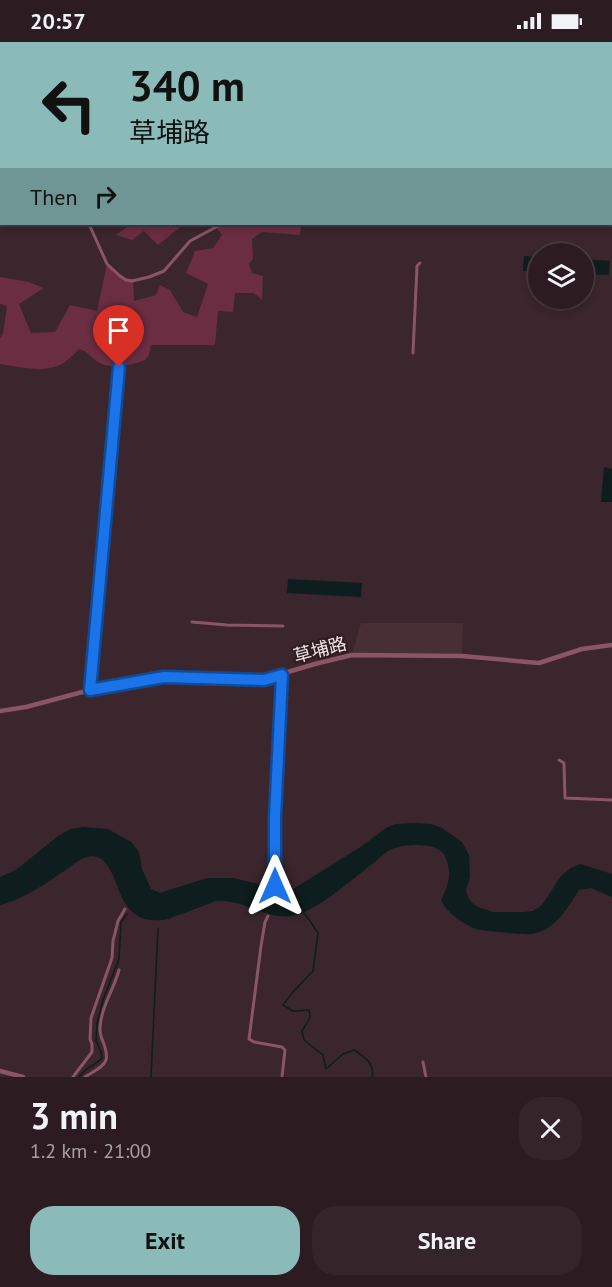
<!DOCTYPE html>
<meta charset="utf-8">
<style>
body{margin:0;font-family:"PT Sans","Noto Sans TC",sans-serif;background:#34252a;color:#f1f3f6;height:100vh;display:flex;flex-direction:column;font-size:22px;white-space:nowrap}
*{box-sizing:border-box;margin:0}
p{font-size:20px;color:#a6a1a5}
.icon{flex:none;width:33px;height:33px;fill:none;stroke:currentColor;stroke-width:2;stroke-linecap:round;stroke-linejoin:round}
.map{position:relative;height:1035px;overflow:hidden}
.panel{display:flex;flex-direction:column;background:#2c1c21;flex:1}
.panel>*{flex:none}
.banner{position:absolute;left:0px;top:0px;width:612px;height:183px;box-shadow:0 3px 9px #0003,0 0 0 2px #483a3f;background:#8bbbb9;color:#111;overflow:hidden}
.fabs{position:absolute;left:528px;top:201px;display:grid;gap:12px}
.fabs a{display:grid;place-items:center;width:66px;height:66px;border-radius:50%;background:#2c1c21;box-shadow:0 3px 9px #0003,0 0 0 2px #483a3f;font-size:30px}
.pin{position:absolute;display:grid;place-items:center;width:51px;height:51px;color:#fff;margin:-62px -26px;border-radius:50% 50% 50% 0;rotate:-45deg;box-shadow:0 0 6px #0007}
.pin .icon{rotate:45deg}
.me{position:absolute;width:66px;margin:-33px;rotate:0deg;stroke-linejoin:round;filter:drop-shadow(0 0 4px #0008)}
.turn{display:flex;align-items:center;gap:21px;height:126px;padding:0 30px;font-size:27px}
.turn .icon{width:78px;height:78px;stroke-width:2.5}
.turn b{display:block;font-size:42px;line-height:51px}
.then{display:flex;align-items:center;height:57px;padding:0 30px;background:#0003;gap:12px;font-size:22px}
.round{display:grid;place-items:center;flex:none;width:63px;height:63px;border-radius:24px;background:#34252a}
.overview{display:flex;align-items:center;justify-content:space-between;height:102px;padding:0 30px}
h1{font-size:36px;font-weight:600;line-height:45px}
.action{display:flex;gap:12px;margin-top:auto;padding:12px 30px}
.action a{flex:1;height:69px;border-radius:24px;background:#8bbbb9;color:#111;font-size:24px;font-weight:600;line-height:69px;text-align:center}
.action a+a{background:#34252a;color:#f1f3f6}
.status{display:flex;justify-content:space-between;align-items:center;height:42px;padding:0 30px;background:#2c1c21;direction:ltr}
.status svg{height:16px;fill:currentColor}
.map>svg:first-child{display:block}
.built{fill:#482e35}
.green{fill:#6a2d42}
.water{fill:#0e1d1d}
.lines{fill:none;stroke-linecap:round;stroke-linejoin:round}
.stream{stroke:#0e1d1d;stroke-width:1.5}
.minor{stroke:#8b5565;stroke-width:3}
.tertiary{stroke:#8b5565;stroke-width:4.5}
.route-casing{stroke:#114b97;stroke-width:15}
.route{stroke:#1a73e8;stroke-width:10}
.labels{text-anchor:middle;stroke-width:4.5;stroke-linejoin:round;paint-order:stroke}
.street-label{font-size:18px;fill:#f3e6e9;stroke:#2f1d22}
</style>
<div class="status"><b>20:57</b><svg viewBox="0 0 49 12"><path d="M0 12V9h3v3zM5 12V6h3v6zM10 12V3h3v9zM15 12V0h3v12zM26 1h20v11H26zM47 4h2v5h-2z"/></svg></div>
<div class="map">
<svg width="612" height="1035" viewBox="0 0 612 1035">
<rect width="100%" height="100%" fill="#3a262c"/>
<!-- built -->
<polygon class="built" points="361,581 463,581 462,614 352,613"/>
<!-- green -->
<g class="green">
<polygon points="131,182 184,182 158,203 144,189 132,198 116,193"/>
<path d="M215 182H301L300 193 262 190 252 197 253 217 249 222 252 231 263 234 262 258 254 251H235L233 270 218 269 215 303H151L149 313 145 318C132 323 111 328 98 320 90 315 89 310 79 307 74 312 69 317 64 321 44 332 21 325 0 322V296L3 291 7 264 0 262V235L29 240 44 246 19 262 31 291 55 290 70 263 97 269 107 222 124 236 133 237 134 259 156 253 160 243 170 248 183 270 197 275 208 242 186 231 195 209 213 206 222 193 214 183Z"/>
</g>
<!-- water -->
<g class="water">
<polygon points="524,214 538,215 538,229 523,229"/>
<polygon points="584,217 610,219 609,233 584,232"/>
<polygon points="604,425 612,427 612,460 601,460"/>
<polygon points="288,537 362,541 361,555 287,551"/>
<path d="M414 781 431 782 442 786 462 800 469 813 470 835 466 848 468 855 472 861 478 865 493 870H523L533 869 542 863 561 834 571 826 580 822 612 832V855L591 846 579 848C570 862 561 878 546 887 543 889 536 891 533 892 528 893 481 889 476 887 463 882 446 870 441 858 447 846 451 837 448 823 447 819 446 815 443 811 433 800 402 802 390 808 384 811 378 818 372 822 352 837 316 870 292 874 267 878 243 857 216 859 203 864 190 869 176 874 172 875 167 878 163 878 112 884 123 824 97 815 92 813 87 815 83 816 57 833 31 855 0 863V835L16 828 58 794 71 787 84 785 108 787 131 800 139 810 142 827 151 847 160 851 207 836H233L275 846 293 847 359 806 386 786 396 782Z"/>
</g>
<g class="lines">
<!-- stream -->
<g class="stream">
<path d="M304 871 310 879 318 891 313 929 293 950 283 963 293 969 309 968 310 975 302 989 304 998 323 1013 326 1027 343 1012 354 1008C365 1015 375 1022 372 1035"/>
<path d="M79 1035C85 1025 95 1024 102 1016L101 1010 96 999 97 982 103 958 119 917 121 880 127 872"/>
<polyline points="151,1035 158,886"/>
</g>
<!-- minor -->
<g class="minor">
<polyline points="263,0 265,2"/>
<polyline points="237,2 239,0"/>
<polyline points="551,2 551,0"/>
<polyline points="0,34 2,34"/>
<polyline points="89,182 107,222 120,234 126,238 132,239 149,235 164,229 190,199 218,184 219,182"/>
<polyline points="413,311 417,224 420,221"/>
<polyline points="192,580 227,583 283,584"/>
<polyline points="90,648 119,325"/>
<polyline points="559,718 564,721 565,756 612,758"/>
<polyline points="275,844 275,775 282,633"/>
<polyline points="268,874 265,880 261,904 249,997 254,1000 282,1005 285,1008 282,1035"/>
<polyline points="423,1020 426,1035"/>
<polyline points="73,1035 92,1010 92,1002 90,997 91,976 112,916 113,899 118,879 125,867"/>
<path d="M85 1035C92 1030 103 1026 106 1018 109 1006 99 997 100 986 101 965 114 947 119 928"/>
</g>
<!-- tertiary -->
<g class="tertiary">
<polyline points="0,669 26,665 90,648 164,635 264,637 315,622 352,613 462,614 539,621 582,607 612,603"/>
<polyline points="0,1029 23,1035"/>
</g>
</g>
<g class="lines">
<!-- route casing -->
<g class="route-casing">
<polyline id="route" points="119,325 90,648 164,635 264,638 282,633 275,775 275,844"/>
</g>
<!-- route -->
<use href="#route" class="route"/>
</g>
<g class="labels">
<!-- street labels -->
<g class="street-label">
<text transform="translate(320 608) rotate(-15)" y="6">草埔路</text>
</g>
</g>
</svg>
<div class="fabs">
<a><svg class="icon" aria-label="layers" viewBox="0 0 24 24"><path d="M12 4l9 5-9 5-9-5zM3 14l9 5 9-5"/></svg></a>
</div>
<div class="pin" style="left:119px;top:325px;background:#d93025"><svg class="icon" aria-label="arrive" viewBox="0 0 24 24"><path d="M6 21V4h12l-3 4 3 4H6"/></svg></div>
<svg class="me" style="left:275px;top:844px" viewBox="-20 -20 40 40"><path d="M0-17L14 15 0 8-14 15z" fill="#1a73e8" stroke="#fff" stroke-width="4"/></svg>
<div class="banner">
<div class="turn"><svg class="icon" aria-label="left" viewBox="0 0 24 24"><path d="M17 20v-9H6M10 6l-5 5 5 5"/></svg><div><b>340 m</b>草埔路</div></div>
<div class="then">Then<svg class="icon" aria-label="right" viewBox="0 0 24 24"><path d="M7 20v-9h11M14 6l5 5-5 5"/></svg></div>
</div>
</div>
<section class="panel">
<div class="overview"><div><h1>3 min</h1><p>1.2 km · 21:00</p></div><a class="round"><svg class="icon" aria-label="close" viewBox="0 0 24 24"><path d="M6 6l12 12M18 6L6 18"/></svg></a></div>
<div class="action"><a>Exit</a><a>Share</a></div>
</section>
